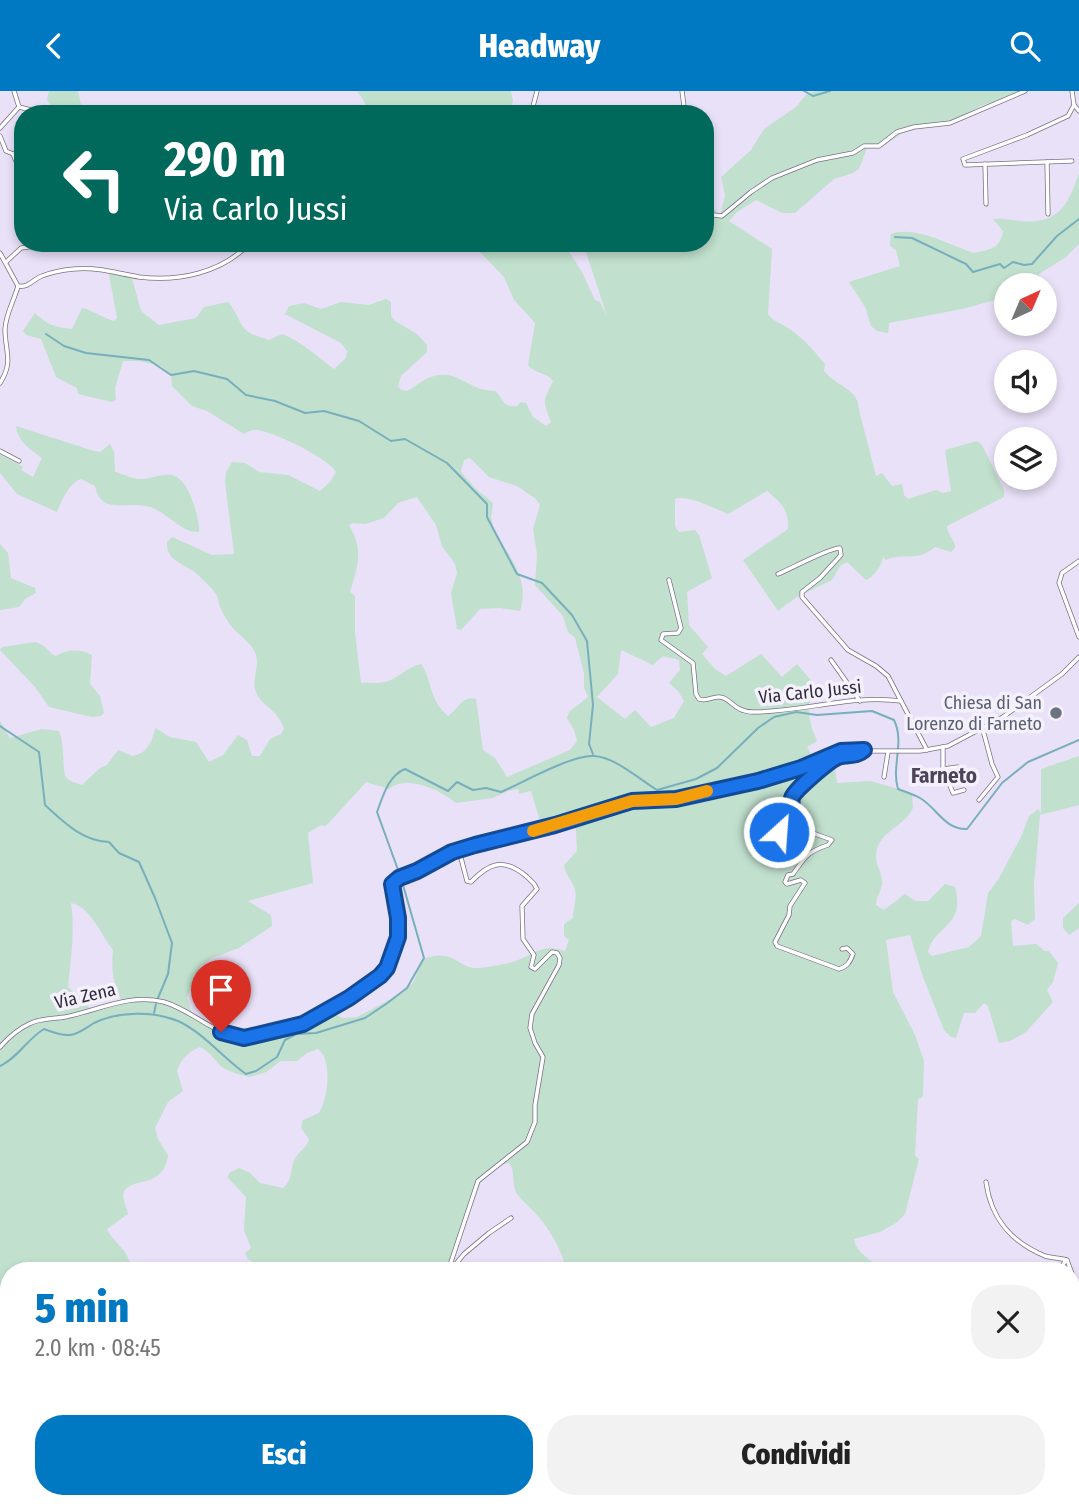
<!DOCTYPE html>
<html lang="it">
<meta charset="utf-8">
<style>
body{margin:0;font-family:"Fira Sans Condensed",sans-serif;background:#f2f2f2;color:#222;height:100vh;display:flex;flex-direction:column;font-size:26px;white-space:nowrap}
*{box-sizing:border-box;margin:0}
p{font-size:23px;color:#767676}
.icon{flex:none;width:38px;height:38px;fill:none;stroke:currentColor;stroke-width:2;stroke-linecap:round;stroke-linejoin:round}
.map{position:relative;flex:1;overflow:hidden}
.drawer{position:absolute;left:0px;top:1171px;width:1080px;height:247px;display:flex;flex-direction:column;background:#fff;border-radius:28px 28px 0 0;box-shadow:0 4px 10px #0003}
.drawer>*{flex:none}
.banner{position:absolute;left:14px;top:14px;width:700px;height:147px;border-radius:28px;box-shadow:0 4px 10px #0003;background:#00695c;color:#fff;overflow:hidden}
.needle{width:46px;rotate:44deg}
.controls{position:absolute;left:994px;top:182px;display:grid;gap:14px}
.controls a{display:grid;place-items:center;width:63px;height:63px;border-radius:50%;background:#fff;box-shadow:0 4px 10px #0003;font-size:35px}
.pin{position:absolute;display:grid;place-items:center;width:60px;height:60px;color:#fff;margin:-72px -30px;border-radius:50% 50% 50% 0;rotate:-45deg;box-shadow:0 0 7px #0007}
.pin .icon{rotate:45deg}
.me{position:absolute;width:77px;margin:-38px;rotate:26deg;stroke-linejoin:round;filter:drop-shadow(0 0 5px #0008)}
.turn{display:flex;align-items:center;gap:24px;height:147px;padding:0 35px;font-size:32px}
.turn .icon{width:91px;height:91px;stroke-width:2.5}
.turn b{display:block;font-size:49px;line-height:60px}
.round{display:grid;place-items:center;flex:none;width:74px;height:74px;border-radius:28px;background:#f2f2f2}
.summary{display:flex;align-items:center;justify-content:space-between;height:119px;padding:0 35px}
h1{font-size:42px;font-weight:800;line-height:52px;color:#0078c2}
.button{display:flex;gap:14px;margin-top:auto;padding:14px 35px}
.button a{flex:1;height:80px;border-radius:28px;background:#0078c2;color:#fff;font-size:28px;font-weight:800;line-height:80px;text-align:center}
.button a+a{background:#f2f2f2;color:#222}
header{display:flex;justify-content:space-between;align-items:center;height:91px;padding:0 35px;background:#0078c2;color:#fff;font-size:32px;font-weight:800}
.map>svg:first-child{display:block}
.green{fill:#c1e0ce;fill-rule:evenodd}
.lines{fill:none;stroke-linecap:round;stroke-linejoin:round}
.stream{stroke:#78afbc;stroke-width:2}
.minor-casing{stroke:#797185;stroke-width:5}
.minor{stroke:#fff;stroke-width:3.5}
.route-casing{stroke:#114b97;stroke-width:18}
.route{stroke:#1a73e8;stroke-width:12}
.slow{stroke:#f59e0b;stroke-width:12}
.worship-dot{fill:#6b7280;stroke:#f5f0fe;stroke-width:2.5}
.labels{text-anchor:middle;stroke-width:7;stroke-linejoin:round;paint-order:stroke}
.street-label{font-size:18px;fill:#312d36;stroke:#f5f0fe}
.worship-label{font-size:18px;fill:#5b616d;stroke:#f5f0fe;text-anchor:end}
.quarter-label{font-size:21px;font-weight:bold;fill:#4c4558;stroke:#f5f0fe}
</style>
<header><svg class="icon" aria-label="back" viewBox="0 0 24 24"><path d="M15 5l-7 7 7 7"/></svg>Headway<svg class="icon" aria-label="search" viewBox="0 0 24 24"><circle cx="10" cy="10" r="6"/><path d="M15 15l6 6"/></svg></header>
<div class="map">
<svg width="1079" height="1416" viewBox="0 0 1079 1416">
<rect width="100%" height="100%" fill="#e9e1f7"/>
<!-- green -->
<g class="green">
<polygon points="49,0 78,0 83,23 58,23 47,9"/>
<polygon points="357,0 511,0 513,10 509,23 369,23 364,10"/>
<path d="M814 0H1028L980 15 956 30 905 40 884 55 878 57H867L859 78 853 82 834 88 795 122H782L756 109 737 121 729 130 772 158 768 223C774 231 781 232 791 239 804 248 815 261 825 273L824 280C837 296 859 298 859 319L876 385 882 382 892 395 902 393 904 404 908 408 936 399 943 402 951 400 945 359 977 350 982 354 1004 399V406L947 435C947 444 955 448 955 457L951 461 935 456C916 472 903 461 886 469L883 466C882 474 874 486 866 489L847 471 840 475 832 489 797 506 778 520 743 469 788 438C789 418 781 412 767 400L728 423C715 418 688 403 675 408V435L679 441 695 439 699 444 712 487 687 501 689 534 708 556 702 563 715 578 726 585 761 563 782 586 797 573 816 595 810 601C812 608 809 612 809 619 809 631 813 640 817 650L807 656 815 670 833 664 837 692 870 690 912 702 913 717 910 722C900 737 876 743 876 766 876 775 883 783 882 793 881 801 876 806 876 814L884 819 905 803 915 810H928L945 793 955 796C966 836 934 834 928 861L932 865 969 856 981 845 988 802 998 789 1022 744 1029 725 1038 718 1041 722V678L1079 665V714L1040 724 1034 793 1035 828 1028 834 1015 828 1011 830 1013 855 1036 853 1045 860H1049L1058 872 1053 891 1047 899 1053 911 1026 941 1010 950 999 952 988 915 984 912 975 922H964L956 947 951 946 944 939 923 886 910 844 886 849 893 901 915 944 924 970 923 1005 918 1009 915 1065 919 1068 905 1123 896 1132 880 1141 854 1148C856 1162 873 1171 884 1179H566C564 1163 548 1135 536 1123 530 1116 522 1110 517 1103 511 1093 516 1080 509 1072L499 1074 483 1086 447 1179H261V1176L248 1168 245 1162 251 1157 244 1139 246 1106 228 1087 229 1082 239 1077 250 1082 260 1092 283 1097C294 1088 289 1077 296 1066 301 1058 307 1057 309 1048L301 1037 303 1029 319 1022C328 1008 333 969 318 958L307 962 297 970H281L266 981 250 986C241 984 229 981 222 976 214 969 211 961 200 956 188 961 181 968 177 980L183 1000 168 1011 155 1037 158 1048 168 1064C163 1099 132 1085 124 1101 121 1107 127 1116 128 1123L107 1138 111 1145 125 1161 134 1179 9 1180V1409H68L67 1416H0V630L10 647 42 638 59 640C65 653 62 679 66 686 69 691 77 692 82 694L100 677 107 674 118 659 132 665C147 663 152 651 155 637L170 646 196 651 209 671 223 664 238 644 247 649 252 665H260L270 648 281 643 284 638C279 619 260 614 256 601 251 589 260 576 256 564 252 551 240 546 232 536 228 531 223 523 221 518 218 513 219 507 216 503 212 497 206 492 201 487 191 474 165 472 167 451L172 446 212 464 234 463 225 391 226 381 232 371 245 372 259 381 288 384 320 400 330 391 336 381C329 367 269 338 254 339 251 339 247 341 244 343L207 320 192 315 172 295 171 284 161 275 139 270H123L115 297 116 309 112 311 78 303 77 297 56 286 41 248 26 244 23 240 35 222C48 234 53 236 72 238L82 217C91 218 102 227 114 230L117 227 108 178 131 183 141 220 159 234 196 227 204 216 228 211C246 233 234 239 269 249L282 243C303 251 316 265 334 278L346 267 347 260 341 252 285 223 289 215 304 212 321 218 341 211 369 214 386 208 391 211V225L395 230 417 243 427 254V261L401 285 398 295 401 299 407 300C414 297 420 291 426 288 457 274 464 299 495 300 504 307 501 317 517 315L521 311 526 312 533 326 546 335 551 331C542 307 543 312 553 290 546 281 535 283 528 274L535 232 514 209 504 186 479 160 469 159 466 152H563L581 179 595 209 600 211 607 225 583 152H705V110L720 124 725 104 721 86 751 59 764 38 796 16 806 4ZM470 367 489 386 517 395 536 408 540 414 533 438 537 463 535 494 563 525 568 541 575 547 584 582V597L588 606 569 621 567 627 574 639 577 650 570 659 507 686 495 667 483 659 476 608C462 604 458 619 448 625 428 608 433 590 421 573 408 575 398 588 385 591 377 593 369 591 361 592L355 542V505L350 501C358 474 364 460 349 434L353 432 365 433 384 427 398 412 417 406 436 434 442 455 455 473 457 482 451 502 457 538 461 539 480 518 500 517 520 520C531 485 507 466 493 435L491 426 493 412 475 397 461 381 464 369ZM621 559 653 574 663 565 679 569 680 579 669 592 678 600 684 610 674 627 651 636 635 619 625 628 597 606 618 583ZM366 691 389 698C406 683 441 699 456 712L493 707 508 700 518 698 519 703 531 700 542 737 571 730 576 739 577 760 564 774C565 783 571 788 574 796 578 806 573 817 573 827L564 833V845L569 849 565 860C540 852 535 864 513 871 507 873 488 876 480 877 457 879 456 856 423 868L413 892 395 906 357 926 343 927 329 921C314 928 256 949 241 947 223 944 207 932 192 923L187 907 200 876 212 867 239 857 272 835 271 824 248 810 313 792 308 742 321 734 325 735 328 733ZM71 812C91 816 101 844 113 859 111 879 113 891 121 909L98 915 92 919 68 896C71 867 75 840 71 812Z"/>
<path d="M1079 82V153L1066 166 1039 183 1038 194H1006V206L962 218 889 232 888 242 877 240 871 235 865 216 849 191 900 175 896 159 890 155 891 143C915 134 952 155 974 162 991 158 1000 158 1003 140L993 128C1003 127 1011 129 1021 130 1058 134 1069 113 1079 82Z"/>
<path d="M16 335 94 360 100 361 110 353 114 361 115 381C124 383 134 389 142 388 152 388 161 383 171 384 188 385 200 427 199 441 181 442 167 421 150 416 127 409 101 425 95 395L81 388C69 392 62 409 57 421L17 403 0 382V363L23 376 21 379 33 386 42 367C30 358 18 351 16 335Z"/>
<polygon points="0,453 8,462 11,487 35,497 36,502 25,508 19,516 0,519"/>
<path d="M35 551C48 555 49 563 56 565 67 558 81 558 92 564L90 593 100 605 104 622 101 625 92 626 49 616 35 596 0 559 2 556Z"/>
<polygon points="1079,812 1079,837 1069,844 1063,837 1063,827"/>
<polygon points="1079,1269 1079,1416 948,1416 936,1409 1071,1409 1071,1280"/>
<polygon points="516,1409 629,1409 634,1416 519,1416"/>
<polygon points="661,1409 795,1409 799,1416 657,1416"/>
<polygon points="864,1409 928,1409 927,1416 865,1416"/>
</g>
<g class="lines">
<!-- stream -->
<g class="stream">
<polyline points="804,0 813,5 830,0"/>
<polyline points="895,146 912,147 966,173 973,181 1000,173 1004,177 1013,171 1024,174 1032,173 1057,145 1079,128"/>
<polyline points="46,243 64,255 86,262 149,269 171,284 194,280 227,288 246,304 275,310 305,322 324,320 359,330 391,350 405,348 447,372 487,413 487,426 517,483 542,492 572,524 587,550 593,614 589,653 593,663"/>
<path d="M0 635 39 661 45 714C64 731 82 750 109 751L119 762 139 771 155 807 172 852 168 883 158 907"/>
<polyline points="154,922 156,913"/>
<path d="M0 975C18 967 27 948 44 938 52 941 61 945 70 944 79 943 87 936 94 932 119 920 153 920 178 930 204 942 223 967 246 983L256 980 277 966 285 949 296 943 316 942 365 927 386 913 407 897 424 867 401 787 377 721C383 705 388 685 405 678L448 700 457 691 473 699 486 697 501 701C522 692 573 663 594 665 615 666 639 688 657 699L696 688 717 677 758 637 774 626 796 621 817 624 872 620 894 629C905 652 891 675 898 698 905 701 913 703 920 707 937 717 945 739 967 738L1002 692 1028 671 1079 649"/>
</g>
<!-- minor casing -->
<g class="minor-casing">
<g id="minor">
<polyline points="682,0 685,23"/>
<polyline points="1074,14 1079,20"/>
<polyline points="19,16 47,23"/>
<polyline points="531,23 537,0"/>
<polyline points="0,37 19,16 14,0"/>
<polyline points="0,45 6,60 23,67"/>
<polyline points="13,63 23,87"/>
<polyline points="1072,70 965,74 963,68 1027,44 1068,25 1074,14 1072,0"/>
<polyline points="1047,71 1048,123"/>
<polyline points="985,73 986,113"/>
<polyline points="705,123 722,125 751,101 772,87 817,69 853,62 864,55 879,55 897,41 914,36 950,32 1025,0"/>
<path d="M0 162 18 195C14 210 6 222 5 238 5 261 14 270 0 292"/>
<polyline points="6,171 21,157 56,152"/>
<path d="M18 195C29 197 33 188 42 185 52 181 63 179 74 178 99 176 115 182 139 186 178 191 222 182 250 152"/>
<polyline points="0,360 19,370"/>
<polyline points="1079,470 1062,482 1059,492 1079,546"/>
<path d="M778 483C790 478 831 456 840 457L841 464 820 487 802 501V506L848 559 876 575 888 585 901 610"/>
<path d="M669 489 681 537 678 542 663 543 661 549 693 572 696 603 699 608C708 611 712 605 720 606 731 607 734 621 753 621 803 621 852 603 901 610L927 659"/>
<polyline points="831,569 860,610"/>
<polyline points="943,656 943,692 949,692 953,702 964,699"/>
<polyline points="943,678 958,676"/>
<polyline points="884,686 888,661"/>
<polyline points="979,709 998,686 992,673 983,639"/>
<path d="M842 858 847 857 853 863C850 871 847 876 839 878L777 855 775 851 789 824 790 815 805 792 801 789 787 793 785 791 788 784 793 783C806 765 807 761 828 754L832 749 799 737 779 741 777 737 780 726 792 718V707L796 700 837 667 858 664 863 660"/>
<path d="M0 956C8 947 18 938 29 933 40 927 53 928 65 926 99 919 130 902 164 911 192 919 212 943 242 946 279 950 360 909 384 880 390 874 393 864 396 856 404 830 392 816 392 793L399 787 417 780 452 761 632 711 676 708 758 690 790 681 841 660H920L948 655 1003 626 1062 583 1079 566"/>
<path d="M986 1091C991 1128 1011 1151 1045 1165 1052 1167 1060 1167 1067 1169L1079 1202"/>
<path d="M448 1180 478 1090 527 1051 535 1031V1014L543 966 535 952 530 937 532 923 559 874 560 867 557 862 552 861 535 878 531 876 534 864 523 848 522 815 537 798C534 791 531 790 526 785 504 767 490 771 471 791L467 790 461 767 452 761"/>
<polyline points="450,1180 464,1163 489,1142 511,1127"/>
<polyline points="1059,1180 1066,1169"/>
<polyline points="0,1307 9,1302"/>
<polyline points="401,1409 416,1416"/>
</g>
</g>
<!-- minor -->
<use href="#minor" class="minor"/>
</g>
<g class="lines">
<!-- route casing -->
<g class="route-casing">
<path id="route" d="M221 941 244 947 303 933 349 907 380 885 387 877 398 846V827L392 793 399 787 417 780 452 761 475 754 555 734 632 710 676 708 758 690 801 677 841 660 864 659C856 666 848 663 838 666 830 669 794 699 792 707 791 710 792 714 792 718L780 726 777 737 779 741"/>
</g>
<!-- route -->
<use href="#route" class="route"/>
<!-- slow -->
<polyline class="slow" points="533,740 632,710 676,708 707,700"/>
</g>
<!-- markers -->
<circle class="worship-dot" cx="1056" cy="622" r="7"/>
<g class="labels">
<!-- street labels -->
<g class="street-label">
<text transform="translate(810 601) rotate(-6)" y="6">Via Carlo Jussi</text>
<text transform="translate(85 905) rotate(-13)" y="6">Via Zena</text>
</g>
<!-- worship labels -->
<g class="worship-label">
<text x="1042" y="618">Chiesa di San<tspan x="1042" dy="21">Lorenzo di Farneto</tspan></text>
</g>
<!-- quarter labels -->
<g class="quarter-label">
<text x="944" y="692">Farneto</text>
</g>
</g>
</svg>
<div class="controls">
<a><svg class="needle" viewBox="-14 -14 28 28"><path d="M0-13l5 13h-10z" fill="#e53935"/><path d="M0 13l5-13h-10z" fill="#767676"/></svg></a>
<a><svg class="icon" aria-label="sound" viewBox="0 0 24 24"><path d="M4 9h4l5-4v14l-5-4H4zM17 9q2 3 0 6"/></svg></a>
<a><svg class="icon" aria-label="layers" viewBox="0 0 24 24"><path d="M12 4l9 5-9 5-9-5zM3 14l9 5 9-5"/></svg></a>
</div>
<div class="pin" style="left:221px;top:941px;background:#d93025"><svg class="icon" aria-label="arrive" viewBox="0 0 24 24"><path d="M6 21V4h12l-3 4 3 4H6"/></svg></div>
<svg class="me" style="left:779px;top:741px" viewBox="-20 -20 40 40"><circle r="17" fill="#1a73e8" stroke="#fff" stroke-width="3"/><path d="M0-11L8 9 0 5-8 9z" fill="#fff"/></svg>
<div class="banner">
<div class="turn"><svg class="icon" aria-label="left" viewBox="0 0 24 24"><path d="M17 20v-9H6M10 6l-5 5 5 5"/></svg><div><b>290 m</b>Via Carlo Jussi</div></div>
</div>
<section class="drawer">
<div class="summary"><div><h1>5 min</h1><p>2.0 km · 08:45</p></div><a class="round"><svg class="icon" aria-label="close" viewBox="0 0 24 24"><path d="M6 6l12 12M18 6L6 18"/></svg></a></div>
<div class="button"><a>Esci</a><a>Condividi</a></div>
</section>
</div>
